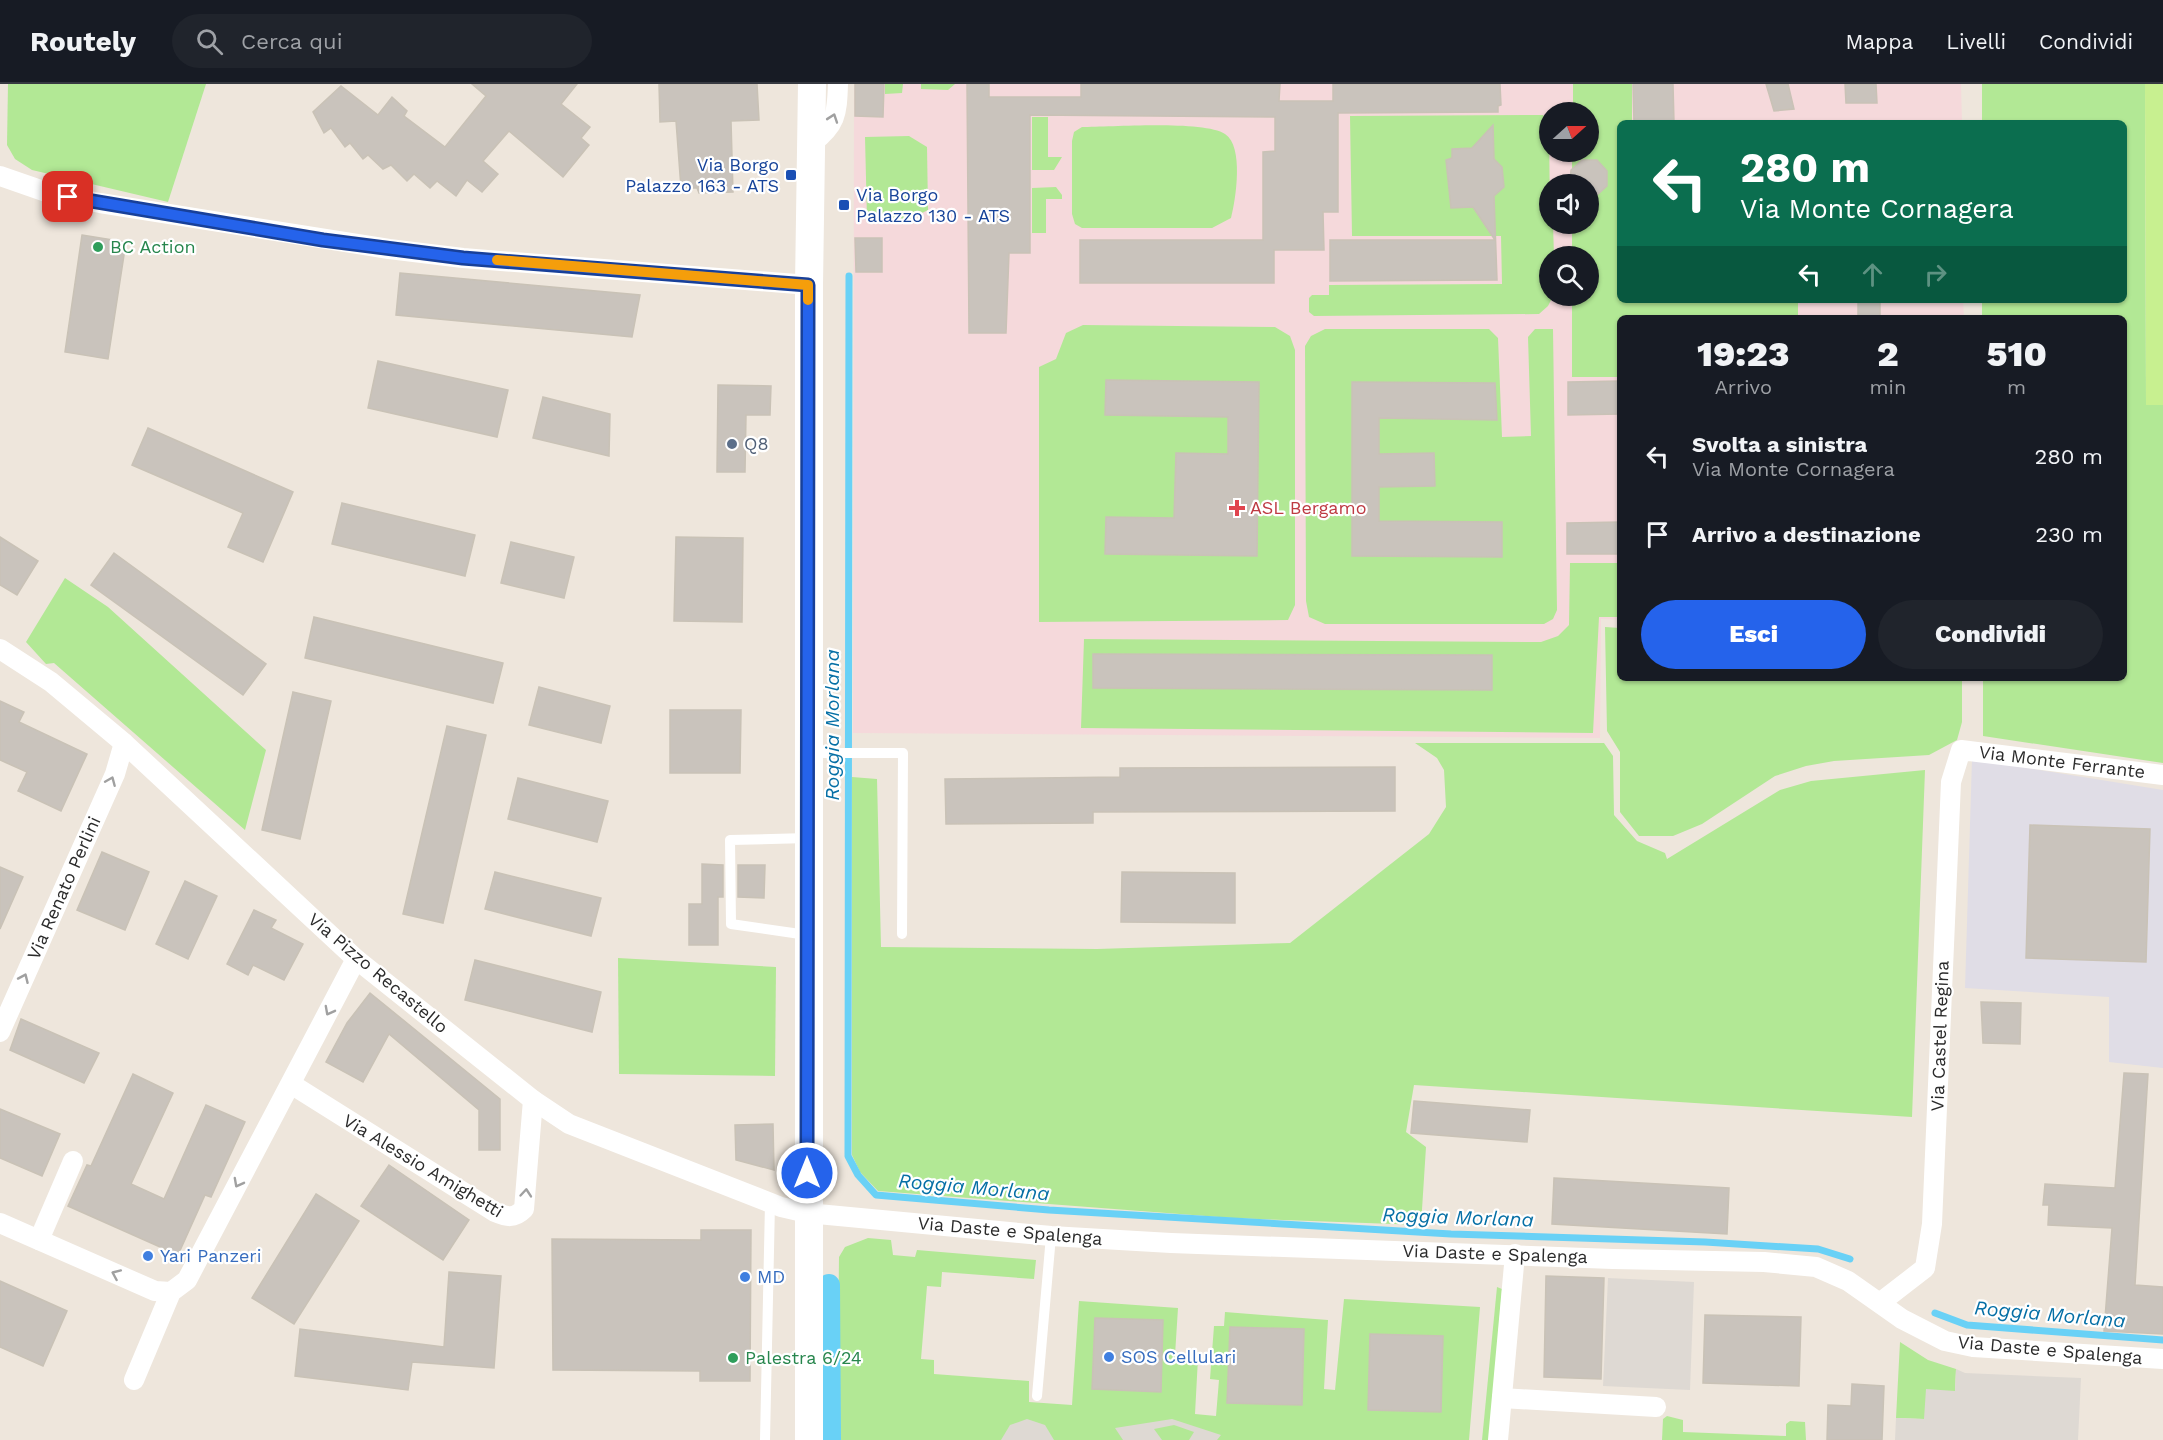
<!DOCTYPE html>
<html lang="it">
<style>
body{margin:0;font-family:"Work Sans",sans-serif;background:#20242c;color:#f1f3f6;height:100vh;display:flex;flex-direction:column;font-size:22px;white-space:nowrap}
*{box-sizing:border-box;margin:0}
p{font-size:20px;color:#9ea1a6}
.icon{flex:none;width:33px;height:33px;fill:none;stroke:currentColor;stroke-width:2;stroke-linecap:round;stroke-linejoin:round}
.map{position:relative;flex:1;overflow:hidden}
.panel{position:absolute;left:1617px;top:231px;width:510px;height:366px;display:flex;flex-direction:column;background:#171b24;border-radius:9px;box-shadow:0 2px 4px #0004}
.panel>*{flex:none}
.banner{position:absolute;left:1617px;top:36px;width:510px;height:183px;border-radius:9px;box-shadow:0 2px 4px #0004;background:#0b6e4f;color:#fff;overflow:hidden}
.needle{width:39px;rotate:69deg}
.fabs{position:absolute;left:1539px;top:18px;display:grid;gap:12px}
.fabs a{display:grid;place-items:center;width:60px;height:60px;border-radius:50%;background:#171b24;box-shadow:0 2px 4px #0004;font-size:30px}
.pin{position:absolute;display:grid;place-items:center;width:51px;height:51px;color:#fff;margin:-26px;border-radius:12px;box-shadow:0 3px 9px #0006}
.me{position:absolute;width:66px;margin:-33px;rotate:0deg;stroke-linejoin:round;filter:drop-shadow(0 0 4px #0008)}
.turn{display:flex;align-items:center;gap:21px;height:126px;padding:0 24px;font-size:27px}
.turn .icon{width:78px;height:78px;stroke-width:2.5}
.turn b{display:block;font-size:42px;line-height:51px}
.lanes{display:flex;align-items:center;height:57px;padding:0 24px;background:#0003;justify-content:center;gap:30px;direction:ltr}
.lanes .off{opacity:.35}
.eta{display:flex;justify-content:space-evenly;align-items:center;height:102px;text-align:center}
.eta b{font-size:36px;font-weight:800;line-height:42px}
.button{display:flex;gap:12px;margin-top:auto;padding:12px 24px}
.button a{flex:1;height:69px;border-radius:36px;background:#2563eb;color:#fff;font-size:24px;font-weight:800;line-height:69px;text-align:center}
.button a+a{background:#20242c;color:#f1f3f6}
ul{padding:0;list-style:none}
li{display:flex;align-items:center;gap:18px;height:78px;padding:0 24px}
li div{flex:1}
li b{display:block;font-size:22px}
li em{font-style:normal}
header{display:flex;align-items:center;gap:36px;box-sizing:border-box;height:84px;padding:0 30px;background:#171b24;border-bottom:2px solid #363941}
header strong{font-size:28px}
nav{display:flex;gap:33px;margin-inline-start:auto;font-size:21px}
.search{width:420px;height:54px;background:#20242c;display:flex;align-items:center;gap:15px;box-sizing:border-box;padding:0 21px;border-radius:33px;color:#9ea1a6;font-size:22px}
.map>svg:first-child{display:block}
.industrial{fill:#e0dde6}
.medical{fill:#f5d9db;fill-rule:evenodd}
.green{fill:#b2e895}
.pitch{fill:#c8f090}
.plaza{fill:#ded9d3}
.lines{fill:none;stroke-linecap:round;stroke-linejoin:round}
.stream{stroke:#69d1f6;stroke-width:7}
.canal{stroke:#69d1f6;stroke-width:22}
.building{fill:#c9c3bc;stroke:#c9c2b6;stroke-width:1.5}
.lane{stroke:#fff;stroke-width:10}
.street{stroke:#fff;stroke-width:20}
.secondary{stroke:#fff;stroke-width:28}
.oneway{stroke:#a0a0a0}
.route-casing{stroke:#184099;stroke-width:15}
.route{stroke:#2563eb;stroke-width:10}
.slow{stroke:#f59e0b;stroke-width:10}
.transit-dot{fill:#1a4fb4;stroke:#fff;stroke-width:2}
.leisure-dot{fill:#2e9e5b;stroke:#fff;stroke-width:2}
.service-dot{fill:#5c6f8a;stroke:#fff;stroke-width:2}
.health-dot{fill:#e0444e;stroke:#fff;stroke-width:2}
.shop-dot{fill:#3f7fe0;stroke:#fff;stroke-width:2}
.labels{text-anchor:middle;stroke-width:4.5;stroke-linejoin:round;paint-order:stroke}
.transit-label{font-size:18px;fill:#164399;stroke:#fff;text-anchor:end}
.leisure-label{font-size:18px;fill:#27864d;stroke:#fff;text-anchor:start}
.service-label{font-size:18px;fill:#4e5e75;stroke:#fff;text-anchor:start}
.health-label{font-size:18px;fill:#be3a42;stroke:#fff;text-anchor:start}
.street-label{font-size:18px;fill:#2b2b2b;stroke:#fff}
.shop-label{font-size:18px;fill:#366cbe;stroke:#fff;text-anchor:start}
.water-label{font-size:20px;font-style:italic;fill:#056fa5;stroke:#fff}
</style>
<header>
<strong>Routely</strong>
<div class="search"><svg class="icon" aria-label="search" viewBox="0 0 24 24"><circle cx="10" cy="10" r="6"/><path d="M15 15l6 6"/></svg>Cerca qui</div>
<nav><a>Mappa</a><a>Livelli</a><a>Condividi</a></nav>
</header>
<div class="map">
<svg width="2163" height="1356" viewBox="0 0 2163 1356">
<rect width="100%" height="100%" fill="#eee6dc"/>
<!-- industrial -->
<polygon class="industrial" points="1972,675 2163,706 2163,984 2109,978 2109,913 1965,904"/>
<!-- medical -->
<path class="medical" d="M854 0H1961L1962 39H1620V216H1963L1964 234H1620V536L1601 535 1600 654 853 649ZM1550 28H1588V68H1550ZM1550 100H1588V140H1550ZM1550 172H1588V212H1550Z"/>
<!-- green -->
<g class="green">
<polygon points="8,0 206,0 168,118 32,86 15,75 7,61"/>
<polygon points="885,0 903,0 902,9 885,10"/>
<polygon points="921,0 955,0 948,6 921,5"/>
<polygon points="1573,0 1632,0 1632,39 1620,39 1620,216 1798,216 1798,234 1620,234 1620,293 1572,293 1572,212 1588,212 1588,172 1572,172 1572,140 1588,140 1588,100 1572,100 1572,68 1588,68 1588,28 1573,28"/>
<polygon points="1982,0 2145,0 2146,320 2163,321 2163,679 1983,652 1983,594 2124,594 2124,234 1982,234 1982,216 2124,216 2124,39 1982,39"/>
<polygon points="1543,31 1549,39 1550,140 1553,140 1554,172 1550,172 1550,212 1553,212 1548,222 1539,230 1314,232 1309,228 1309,214 1312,211 1329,211 1329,201 1502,200 1501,152 1352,152 1350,32"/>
<polygon points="1032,33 1048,33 1048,73 1062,73 1054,86 1032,86"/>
<path d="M1082 43C1110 43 1204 36 1225 50 1244 62 1236 115 1231 134L1212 144H1082L1075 140 1072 130V57L1074 48Z"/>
<polygon points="909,52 927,63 928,126 910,135 867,135 865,53"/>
<polygon points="1056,103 1062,111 1062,115 1046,115 1046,149 1032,149 1032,104"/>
<polygon points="1083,241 1275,243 1290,252 1295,266 1295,521 1288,536 1039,538 1039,283 1056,275 1066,249"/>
<polygon points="1325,245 1489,245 1498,254 1502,353 1531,352 1528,253 1535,245 1553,245 1557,526 1553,535 1544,540 1325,540 1309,533 1306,517 1305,262 1311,252"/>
<polygon points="1570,479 1620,479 1620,533 1599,533 1593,649 1081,644 1084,555 1541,558 1558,552 1569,541"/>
<polygon points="65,494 108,523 266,666 245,746 54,579 46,580 26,558"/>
<polygon points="1605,543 1620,544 1620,594 1962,594 1962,638 1957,656 1929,671 1834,677 1806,682 1775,692 1702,740 1673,752 1639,752 1620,728 1620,668 1607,647"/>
<polygon points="1415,659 1604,659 1613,672 1614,731 1637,757 1665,769 1667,775 1780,706 1811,697 1925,686 1912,1033 1414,1001 1406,1048 1426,1063 1421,1141 1232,1134 878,1107 860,1088 852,1071 852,693 877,695 881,863 1097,865 1290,859 1429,750 1446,723 1444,686 1437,674"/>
<polygon points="618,874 776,883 775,992 619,990"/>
<polygon points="868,1154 891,1156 893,1171 915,1173 917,1166 1036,1176 1034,1195 942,1188 941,1203 927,1202 921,1275 934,1276 934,1290 1029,1297 1029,1318 1072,1321 1079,1217 1178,1224 1175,1271 1198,1274 1195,1330 1216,1332 1219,1296 1210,1295 1214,1242 1224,1242 1225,1228 1328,1236 1324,1305 1335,1306 1344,1215 1480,1223 1469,1356 837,1356 839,1173 845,1163"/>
<polygon points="1497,1203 1502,1205 1490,1356 1482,1356"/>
<polygon points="1900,1258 1928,1276 1956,1285 1955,1307 1924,1335 1896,1334"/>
<polygon points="1667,1332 1683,1336 1683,1348 1786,1352 1786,1340 1790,1337 1805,1338 1806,1356 1662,1356 1663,1335"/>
</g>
<!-- pitch -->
<polygon class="pitch" points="2145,0 2163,0 2163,321 2146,321"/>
<!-- plaza -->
<g class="plaza">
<polygon points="1608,1194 1694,1198 1690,1306 1603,1302"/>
<polygon points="1956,1285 1965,1289 2081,1294 2078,1356 1895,1356 1896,1334 1924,1335 1926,1305 1955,1307"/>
<polygon points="1027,1335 1045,1341 1054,1356 1001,1356 1010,1341"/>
<polygon points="1172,1335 1221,1351 1217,1356 1189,1356 1194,1348 1174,1341 1154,1345 1162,1356 1123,1356 1115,1344"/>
</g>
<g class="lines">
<!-- stream -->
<g class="stream">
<polyline points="849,192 848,1072 858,1091 876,1111 1049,1126 1451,1150 1705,1158 1818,1165 1850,1175"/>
<polyline points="1935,1229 1967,1241 2163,1256"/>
</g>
<!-- canal -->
<polyline class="canal" points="829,1201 830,1356"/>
</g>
<!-- building -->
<g class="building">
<polygon points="472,0 577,0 561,20 590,43 581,54 589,61 563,93 509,47 483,77 498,90 482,108 467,96 456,112 437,97 430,104 414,90 407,97 391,81 383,85 368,71 363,75 350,59 345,63 331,44 324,49 313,28 341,2 378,31 392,13 407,27 404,32 445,63 486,12"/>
<polygon points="659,0 757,0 759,36 731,37 733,108 699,109 697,104 681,104 676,37 660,38"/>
<polygon points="855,0 884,0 883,33 855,32"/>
<polygon points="967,0 989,0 989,13 1081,13 1081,0 1280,0 1279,17 1333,17 1333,0 1500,0 1501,21 1498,22 1498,28 1338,29 1338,128 1323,128 1324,166 1274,166 1274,199 1080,199 1080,156 1263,156 1263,68 1275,67 1275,33 1030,31 1030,169 1009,169 1006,249 969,249"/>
<polygon points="1633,0 1673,0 1674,39 1634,39"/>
<polygon points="1766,0 1788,0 1794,25 1774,27"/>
<polygon points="1845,0 1876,0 1877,19 1846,19"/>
<polygon points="1493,41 1494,75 1502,83 1504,103 1494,112 1497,196 1330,197 1330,156 1495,156 1473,123 1451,124 1446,76 1452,74 1452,65 1472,64"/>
<polygon points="1582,76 1597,76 1607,87 1607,102 1588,119 1588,100 1570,100 1571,86"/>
<polygon points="82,151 126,158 108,275 65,268"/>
<polygon points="855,154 882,154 882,188 856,188"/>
<polygon points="400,189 640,211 632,253 396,231"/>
<rect x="1858" y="216" width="22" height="18"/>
<polygon points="378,277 508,306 497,353 368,324"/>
<polygon points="1106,296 1259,298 1257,472 1105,470 1106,433 1174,434 1176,369 1228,370 1228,333 1105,331"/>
<polygon points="1620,297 1620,330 1568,331 1568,298"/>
<polygon points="1352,298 1495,299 1497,336 1379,334 1379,370 1434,369 1435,402 1379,403 1379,437 1502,438 1502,473 1352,472"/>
<polygon points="718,301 771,302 770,331 746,331 745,388 717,388"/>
<polygon points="543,313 610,330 609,372 533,354"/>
<polygon points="148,344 293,408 263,478 228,463 243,429 132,381"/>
<polygon points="342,419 475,451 465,492 332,460"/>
<polygon points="1620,438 1620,470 1567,470 1567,439"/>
<polygon points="0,453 38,477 17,511 0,501"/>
<polygon points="676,453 743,454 742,538 674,537"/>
<polygon points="511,458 574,473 564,514 501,499"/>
<polygon points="114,469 266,580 243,611 91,501"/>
<polygon points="314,533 503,579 493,619 305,574"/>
<polygon points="1093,570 1492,571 1492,606 1093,604"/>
<polygon points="539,603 610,622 601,659 529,641"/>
<polygon points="293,608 331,617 300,755 262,746"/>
<polygon points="0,617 24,628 19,638 87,670 61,727 18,707 27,688 0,676"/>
<polygon points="670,626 741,626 740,689 670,689"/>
<polygon points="447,642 486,651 443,839 403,830"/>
<polygon points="1395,683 1395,727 1093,728 1093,739 946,740 945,695 1120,693 1120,684"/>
<polygon points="518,694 608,717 597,758 508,735"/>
<polygon points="2030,741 2150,745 2146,878 2026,874"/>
<polygon points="102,768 149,788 125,846 77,826"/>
<polygon points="702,780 723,781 723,813 718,813 718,861 689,861 689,820 702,820"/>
<polygon points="738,781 765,781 764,814 738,813"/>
<polygon points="0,783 23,793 0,845"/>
<polygon points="495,788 601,814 591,852 485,825"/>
<polygon points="1122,788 1235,789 1235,839 1121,838"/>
<polygon points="185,797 217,812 188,875 156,860"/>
<polygon points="254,826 276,836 271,844 303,860 284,896 253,881 248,891 227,880"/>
<polygon points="475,876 601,908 592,948 465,916"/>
<polygon points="370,909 500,1015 500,1066 479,1066 479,1026 389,950 363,998 326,978 347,939"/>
<polygon points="1981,918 2021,919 2020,960 1983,959"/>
<polygon points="21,935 99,969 84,999 10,966"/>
<polygon points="2124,989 2148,990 2135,1201 2163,1203 2163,1250 2104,1247 2112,1144 2048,1141 2049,1121 2043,1121 2045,1100 2115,1104"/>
<polygon points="133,990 173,1009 131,1100 164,1115 206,1021 245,1038 211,1113 205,1111 178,1171 68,1122 87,1081 91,1082"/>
<polygon points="1414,1017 1530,1026 1527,1058 1411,1049"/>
<polygon points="0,1025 60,1050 42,1092 0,1074"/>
<polygon points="773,1040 774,1086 736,1076 735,1041"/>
<polygon points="389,1081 469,1136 443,1176 361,1122"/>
<polygon points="1554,1094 1729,1104 1727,1150 1552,1140"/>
<polygon points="316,1110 359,1137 294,1240 252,1214"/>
<polygon points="701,1146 751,1146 750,1297 700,1297 700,1287 553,1286 552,1155 701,1156"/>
<polygon points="449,1188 501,1192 494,1284 412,1278 408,1306 295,1292 300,1245 444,1263"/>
<polygon points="1546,1192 1604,1194 1601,1295 1544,1293"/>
<polygon points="0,1197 67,1227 43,1282 0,1263"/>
<polygon points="1705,1231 1801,1233 1799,1302 1703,1299"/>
<polygon points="1095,1234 1163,1236 1161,1308 1092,1305"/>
<polygon points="1230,1243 1304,1245 1302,1321 1227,1319"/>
<polygon points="1370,1250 1443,1252 1441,1328 1368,1326"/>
<polygon points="1852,1300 1884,1302 1882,1356 1827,1356 1828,1321 1851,1322"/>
</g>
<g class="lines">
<!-- lane -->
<g class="lane">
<polyline points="811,669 903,669 902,850"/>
<polyline points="807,851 731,840 730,756 808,754"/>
<polyline points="1037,1312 1051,1152"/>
<polyline points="765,1356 770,1119"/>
</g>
<!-- street -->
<g class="street">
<path d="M811 60C836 41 837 31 838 0"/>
<polyline points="0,92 52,110 100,119 389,165 463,174 809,201"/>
<polyline points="0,565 51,598 124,659 356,875 533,1016 569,1040 781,1123 807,1129 1051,1152 1171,1159 1613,1175 1764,1178 1816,1183 1848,1197 1902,1235 1945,1257 1973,1263 2163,1275"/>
<polyline points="0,948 115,690 124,659"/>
<path d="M291 1000 495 1128C507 1133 514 1135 524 1125L533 1016"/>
<polyline points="0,1139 155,1207 171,1208"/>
<polyline points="39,1156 73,1077"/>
<polyline points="1881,1218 1925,1184 1932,1140 1951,698 1961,666 2163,691"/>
<polyline points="134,1296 171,1208 187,1196 356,875"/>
<polyline points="1502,1314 1656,1323"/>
<polyline points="1498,1356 1515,1170"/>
</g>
<!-- secondary -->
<polyline class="secondary" points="809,1356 809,201 812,0"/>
</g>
<!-- one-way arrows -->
<defs><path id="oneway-chevron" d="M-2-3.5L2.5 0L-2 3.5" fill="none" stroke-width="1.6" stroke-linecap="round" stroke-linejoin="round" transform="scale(1.5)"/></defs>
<g class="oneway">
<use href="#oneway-chevron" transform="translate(833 34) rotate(-71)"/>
<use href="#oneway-chevron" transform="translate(111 697) rotate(-67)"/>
<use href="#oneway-chevron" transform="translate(24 894) rotate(-66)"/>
<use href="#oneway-chevron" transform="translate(329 927) rotate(118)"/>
<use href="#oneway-chevron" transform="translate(238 1099) rotate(118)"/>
<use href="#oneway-chevron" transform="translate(526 1109) rotate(-85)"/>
<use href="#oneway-chevron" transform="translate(116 1190) rotate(-156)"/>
</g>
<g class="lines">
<!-- route casing -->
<g class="route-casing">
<polyline id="route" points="68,113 323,156 463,174 808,201 807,1089"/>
</g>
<!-- route -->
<use href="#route" class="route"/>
<!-- slow -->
<polyline class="slow" points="497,176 808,201 808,216"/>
</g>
<!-- markers -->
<g class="transit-dot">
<rect x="785" y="85" width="12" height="12" rx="3"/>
<rect x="838" y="115" width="12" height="12" rx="3"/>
</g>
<g class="leisure-dot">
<circle cx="98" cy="163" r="6"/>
<circle cx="733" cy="1274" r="6"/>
</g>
<circle class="service-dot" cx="732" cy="360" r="6"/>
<path class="health-dot" d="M1234 415h6v6h6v6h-6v6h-6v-6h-6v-6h6z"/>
<g class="shop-dot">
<circle cx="148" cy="1172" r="6"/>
<circle cx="745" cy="1193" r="6"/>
<circle cx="1109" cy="1273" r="6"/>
</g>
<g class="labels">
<!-- transit labels -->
<g class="transit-label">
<text x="779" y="87">Via Borgo<tspan x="779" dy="21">Palazzo 163 - ATS</tspan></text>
<text x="856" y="117" text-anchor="start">Via Borgo<tspan x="856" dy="21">Palazzo 130 - ATS</tspan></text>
</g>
<!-- leisure labels -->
<g class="leisure-label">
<text x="110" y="169">BC Action</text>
<text x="745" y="1280">Palestra 6/24</text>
</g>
<!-- service labels -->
<g class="service-label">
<text x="744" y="366">Q8</text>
</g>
<!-- health labels -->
<g class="health-label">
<text x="1250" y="430">ASL Bergamo</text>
</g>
<!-- street labels -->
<g class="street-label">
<text transform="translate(2062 678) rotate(7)" y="6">Via Monte Ferrante</text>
<text transform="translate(64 804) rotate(-66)" y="6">Via Renato Perlini</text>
<text transform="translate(378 889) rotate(40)" y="6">Via Pizzo Recastello</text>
<text transform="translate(1940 952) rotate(-88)" y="6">Via Castel Regina</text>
<text transform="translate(423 1082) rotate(31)" y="6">Via Alessio Amighetti</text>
<text transform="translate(1010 1147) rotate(5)" y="6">Via Daste e Spalenga</text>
<text transform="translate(1495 1170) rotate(2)" y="6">Via Daste e Spalenga</text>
<text transform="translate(2050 1266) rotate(5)" y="6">Via Daste e Spalenga</text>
</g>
<!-- shop labels -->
<g class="shop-label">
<text x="160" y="1178">Yari Panzeri</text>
<text x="757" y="1199">MD</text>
<text x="1121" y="1279">SOS Cellulari</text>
</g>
<!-- water labels -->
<g class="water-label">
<text transform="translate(832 641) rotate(-90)" y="7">Roggia Morlana</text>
<text transform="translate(974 1103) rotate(5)" y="7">Roggia Morlana</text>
<text transform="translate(1458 1133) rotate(2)" y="7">Roggia Morlana</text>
<text transform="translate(2050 1230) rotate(5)" y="7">Roggia Morlana</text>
</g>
</g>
</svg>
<div class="fabs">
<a><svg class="needle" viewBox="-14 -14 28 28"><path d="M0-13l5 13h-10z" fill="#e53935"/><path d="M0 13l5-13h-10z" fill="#9ea1a6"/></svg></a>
<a><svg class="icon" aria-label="sound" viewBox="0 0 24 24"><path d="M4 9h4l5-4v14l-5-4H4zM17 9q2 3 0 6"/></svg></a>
<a><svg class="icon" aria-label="search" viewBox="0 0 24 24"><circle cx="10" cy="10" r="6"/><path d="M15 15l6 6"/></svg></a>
</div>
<div class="pin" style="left:68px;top:113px;background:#d93025"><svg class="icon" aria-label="arrive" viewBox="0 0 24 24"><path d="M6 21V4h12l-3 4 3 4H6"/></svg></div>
<svg class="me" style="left:807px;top:1089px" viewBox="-20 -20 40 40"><circle r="17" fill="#2563eb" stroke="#fff" stroke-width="3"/><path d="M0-11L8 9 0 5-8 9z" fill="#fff"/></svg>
<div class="banner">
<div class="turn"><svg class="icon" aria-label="left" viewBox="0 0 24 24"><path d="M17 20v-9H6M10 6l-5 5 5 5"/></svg><div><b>280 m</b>Via Monte Cornagera</div></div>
<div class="lanes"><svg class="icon" aria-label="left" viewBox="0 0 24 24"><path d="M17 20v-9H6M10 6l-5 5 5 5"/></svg><svg class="icon off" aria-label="ahead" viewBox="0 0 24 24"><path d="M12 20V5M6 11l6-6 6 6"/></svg><svg class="icon off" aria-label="right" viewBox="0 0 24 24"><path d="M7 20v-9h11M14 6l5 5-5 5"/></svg></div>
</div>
<section class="panel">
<div class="eta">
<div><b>19:23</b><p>Arrivo</p></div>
<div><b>2</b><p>min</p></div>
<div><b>510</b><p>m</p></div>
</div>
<ul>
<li><svg class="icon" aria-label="left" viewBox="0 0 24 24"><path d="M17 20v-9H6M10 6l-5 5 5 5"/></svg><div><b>Svolta a sinistra</b><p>Via Monte Cornagera</p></div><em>280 m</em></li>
<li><svg class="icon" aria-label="arrive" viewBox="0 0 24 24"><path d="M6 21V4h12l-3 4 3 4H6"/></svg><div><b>Arrivo a destinazione</b></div><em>230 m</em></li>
</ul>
<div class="button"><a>Esci</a><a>Condividi</a></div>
</section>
</div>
